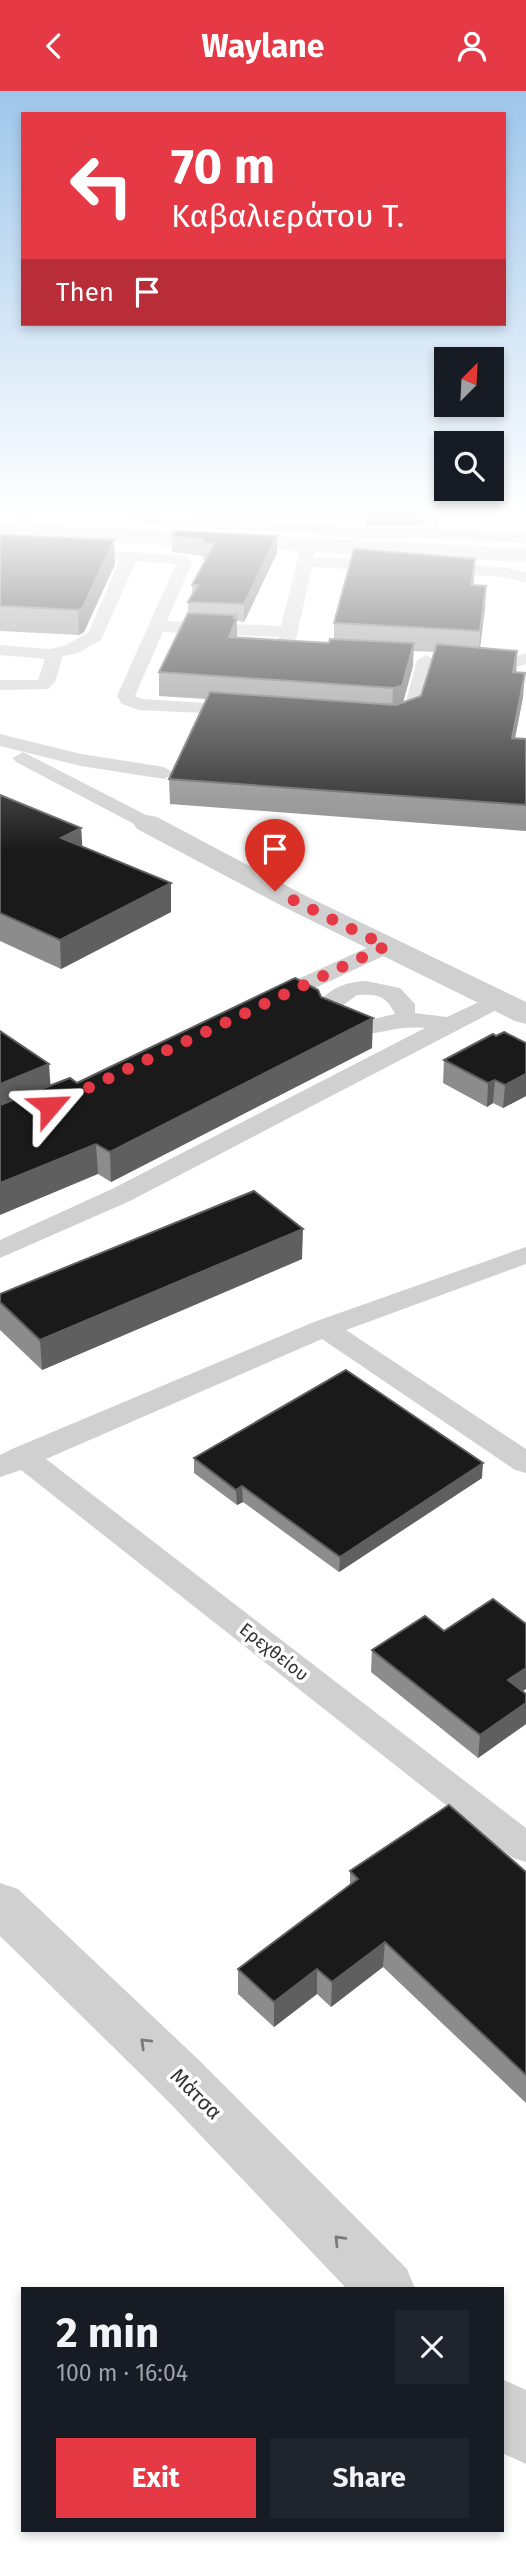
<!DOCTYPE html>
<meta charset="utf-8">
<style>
body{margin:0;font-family:"Fira Sans",sans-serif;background:#20242c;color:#f1f3f6;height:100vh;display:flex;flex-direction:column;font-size:26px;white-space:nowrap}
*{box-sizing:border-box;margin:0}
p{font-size:23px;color:#9ea1a6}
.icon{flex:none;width:38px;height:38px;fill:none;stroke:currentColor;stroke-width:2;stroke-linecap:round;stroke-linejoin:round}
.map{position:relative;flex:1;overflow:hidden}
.side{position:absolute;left:21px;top:2196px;width:483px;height:245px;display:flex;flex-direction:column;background:#171b24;border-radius:0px;box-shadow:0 4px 10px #0003}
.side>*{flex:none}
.banner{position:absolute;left:21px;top:21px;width:485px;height:214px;border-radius:0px;box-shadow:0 4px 10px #0003;background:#e63946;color:#fff;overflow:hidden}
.needle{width:46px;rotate:24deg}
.controls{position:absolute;left:434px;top:256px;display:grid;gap:14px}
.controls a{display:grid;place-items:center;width:70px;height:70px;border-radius:0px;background:#171b24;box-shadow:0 4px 10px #0003;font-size:35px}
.pin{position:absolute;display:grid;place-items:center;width:60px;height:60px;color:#fff;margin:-72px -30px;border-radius:50% 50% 50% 0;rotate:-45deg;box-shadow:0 0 7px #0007}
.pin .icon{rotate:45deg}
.me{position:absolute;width:77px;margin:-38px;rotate:64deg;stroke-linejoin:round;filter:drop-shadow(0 0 5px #0008)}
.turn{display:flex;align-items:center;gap:24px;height:147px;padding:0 35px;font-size:32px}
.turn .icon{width:91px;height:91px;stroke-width:2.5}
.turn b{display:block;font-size:49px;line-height:60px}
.then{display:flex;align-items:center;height:66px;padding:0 35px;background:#0003;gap:14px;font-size:26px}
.round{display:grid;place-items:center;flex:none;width:74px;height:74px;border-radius:0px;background:#20242c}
.headline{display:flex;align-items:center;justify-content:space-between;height:119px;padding:0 35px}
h1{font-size:42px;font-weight:700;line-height:52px}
.button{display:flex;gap:14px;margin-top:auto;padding:14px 35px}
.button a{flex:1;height:80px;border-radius:0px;background:#e63946;color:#fff;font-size:28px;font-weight:700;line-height:80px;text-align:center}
.button a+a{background:#20242c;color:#f1f3f6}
header{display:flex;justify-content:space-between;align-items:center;height:91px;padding:0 35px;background:#e63946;color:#fff;font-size:32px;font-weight:700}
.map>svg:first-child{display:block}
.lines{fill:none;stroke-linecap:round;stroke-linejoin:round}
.service{fill:#d0d0d0;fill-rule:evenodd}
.minor{fill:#d0d0d0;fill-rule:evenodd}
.tertiary{fill:#d0d0d0;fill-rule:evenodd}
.wall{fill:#8c8c8c;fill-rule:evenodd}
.shaded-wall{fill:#5f5f5f}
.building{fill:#1a1a1a;stroke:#5f5f5f;stroke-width:2}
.oneway{stroke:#7a7a7a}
.route{stroke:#e63946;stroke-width:12;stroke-dasharray:0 21.6}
.labels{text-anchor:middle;stroke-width:7;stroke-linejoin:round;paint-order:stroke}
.street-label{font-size:18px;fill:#333;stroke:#fff}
.near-street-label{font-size:21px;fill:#333;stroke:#fff}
</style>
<header><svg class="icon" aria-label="back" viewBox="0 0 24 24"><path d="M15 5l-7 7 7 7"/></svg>Waylane<svg class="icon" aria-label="person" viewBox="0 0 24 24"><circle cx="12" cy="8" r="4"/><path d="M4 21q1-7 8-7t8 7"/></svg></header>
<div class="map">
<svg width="526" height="2463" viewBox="0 0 526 2463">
<rect width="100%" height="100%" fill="#fff"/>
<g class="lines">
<!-- service -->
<g class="service">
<polygon points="26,416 42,416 20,443 8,443 6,440"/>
<polygon points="111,416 130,416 138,421 172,426 303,432 363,438 423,437 425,416 441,416 438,438 526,442 526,452 430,447 363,448 303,442 172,436 128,428"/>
<polygon points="309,450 317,455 314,466 387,470 395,475 387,480 312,476 294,557 315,560 318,564 315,568 279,565 276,561 278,546 163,541 135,605 142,608 239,614 248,620 246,624 139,619 122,613 117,605 176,473 136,470 101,549 78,562 63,565 55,591 48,598 0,599 0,589 38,589 45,568 0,564 0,554 50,558 66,554 88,542 120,469 0,462 0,452 187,465 192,472 167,530 281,535 301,455"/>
<polygon points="435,472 504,476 526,482 526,492 503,486 429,481 427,477"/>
<path d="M526 562V573C511 578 481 585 469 572L478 567 507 568Z"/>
<path d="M426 564 435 569 420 624C414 632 398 636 388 634L386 630 388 626 403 621 417 569Z"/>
<polygon points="0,643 81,663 164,676 174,682 164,688 81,675 0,655"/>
<polygon points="23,661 154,728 157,732 154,736 140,736 16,671 13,667"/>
<polygon points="386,848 394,850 397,855 394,860 279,914 263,914 259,909 263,904"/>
<path d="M366 890 400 897 415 913V922L447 926 498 902 506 904 510 909 506 914 130 1110 0 1167V1149L112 1098 425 937C382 933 369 956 322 932L315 916C328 898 344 891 366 890ZM357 904C377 903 386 904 395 923L361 931 341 923 339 917Z"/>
<polygon points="526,1156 526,1173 346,1239 526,1358 526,1382 515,1379 322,1248 46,1368 526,1737 526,1771 513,1767 21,1379 0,1386 0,1364 12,1358 314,1231"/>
</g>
<!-- minor -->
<g class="minor">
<polygon points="147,724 157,726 306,805 526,911 526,933 515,930 286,817 137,738 133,732 137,726"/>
<polygon points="0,1792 18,1798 202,1972 407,2178 415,2198 347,2198 164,2006 0,1845"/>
<polygon points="502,2288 526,2299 526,2373 502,2362"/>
</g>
<!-- tertiary -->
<polygon class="tertiary" points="0,432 526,457 526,471 0,446"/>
</g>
<!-- wall -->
<g class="wall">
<polygon points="188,416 424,416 421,434 366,435 366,428 295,425 293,429 189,424"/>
<path d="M174 440 277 462 244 531 237 530V546L329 552 334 548V532L473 494 485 517 480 557 517 560 516 581 523 606 515 647 526 648V740L170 713 169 688 206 608 159 605V581L188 522V511L192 503V494L206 469H203V465L172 461V445ZM413 560 435 561 421 605 403 611 413 575Z"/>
<polygon points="0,444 115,473 84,541 79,544 0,540"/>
<polygon points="0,704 81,737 82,756 171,821 61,878 0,850"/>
<polygon points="321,906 372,957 111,1091 98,1083 50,995 77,992"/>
<polygon points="496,945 526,952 526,1005 503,1017 493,1012 487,1016 443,992 444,969"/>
<polygon points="302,1168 42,1279 0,1239 0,1203"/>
<polygon points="194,1367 482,1387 339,1481 243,1411 237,1414 194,1382"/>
<polygon points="372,1559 522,1600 526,1603 526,1633 478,1667 371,1581"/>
<polygon points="350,1780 526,1781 526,2012 383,1876 331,1916 317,1903 274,1936 238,1903 238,1878 350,1794"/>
</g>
<!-- shaded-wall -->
<g class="shaded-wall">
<polygon points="293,416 295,416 295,425 293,429"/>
<polygon points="421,416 424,416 421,434"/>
<polygon points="277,445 277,462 244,531 244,513"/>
<polygon points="114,449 115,473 84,541 79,544 78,519"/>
<polygon points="475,468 474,490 470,517 471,494"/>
<polygon points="486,495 485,517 479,564 480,540"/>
<polygon points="236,524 236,530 237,527 237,550 229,546"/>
<polygon points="414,552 413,575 401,619 392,621 393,597"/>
<polygon points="517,560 516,584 513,581"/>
<polygon points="525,582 523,606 510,672 512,647"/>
<polygon points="81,737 83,765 61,747"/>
<polygon points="171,792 171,821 61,878 60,849"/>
<polygon points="373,927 372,957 111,1091 110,1061"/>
<polygon points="49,973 51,1002 0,1024 0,993"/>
<polygon points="526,983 526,1005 503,1017 505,994"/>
<polygon points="495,989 493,1012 487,1016 488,992"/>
<polygon points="96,1053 98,1083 0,1124 0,1092"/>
<polygon points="303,1138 302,1168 42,1279 40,1249"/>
<polygon points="483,1372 482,1387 339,1481 340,1466"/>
<polygon points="242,1395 243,1411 237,1414 236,1399"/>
<polygon points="526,1577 526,1598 506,1612 508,1589"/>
<polygon points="526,1612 526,1633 478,1667 480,1644"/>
<polygon points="385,1851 383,1876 331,1916 332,1891"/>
<polygon points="317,1878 317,1903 274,1936 274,1911"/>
</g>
<!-- building -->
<g class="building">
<polygon points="174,440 277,445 244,513 188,511 198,494 192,494 215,452 203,452 205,448 172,445"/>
<polygon points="0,444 114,449 83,516 78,519 0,515"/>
<polygon points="354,458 475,468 471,494 486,495 480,540 334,532"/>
<polygon points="188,522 236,524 234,527 237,527 229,546 329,552 330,548 414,552 402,595 393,597 159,581"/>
<polygon points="437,553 517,560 513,581 525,582 512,647 526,648 526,714 169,688 210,601 396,614 421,605"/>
<polygon points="0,704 81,737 61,747 171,792 60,849 0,822"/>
<polygon points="295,887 318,899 321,906 373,927 110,1061 96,1053 0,1092 0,1014 70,987 77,992"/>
<polygon points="0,940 49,973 0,993"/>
<polygon points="504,941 526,952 526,983 505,994 495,989 488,992 444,969 493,943 496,945"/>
<polygon points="254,1100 303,1138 40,1249 0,1211 0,1203"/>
<polygon points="346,1279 483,1372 340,1466 242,1395 236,1399 194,1367"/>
<polygon points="493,1508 526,1533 526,1577 508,1589 526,1603 526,1612 480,1644 372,1559 425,1525 444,1540"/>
<polygon points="449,1714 526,1781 526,1984 385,1851 332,1891 317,1878 274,1911 238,1878 358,1788 350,1780"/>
</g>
<!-- one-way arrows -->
<defs><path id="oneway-chevron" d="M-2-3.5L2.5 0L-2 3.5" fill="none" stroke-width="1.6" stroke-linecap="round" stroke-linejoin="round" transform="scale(1.75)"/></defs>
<g class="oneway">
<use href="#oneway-chevron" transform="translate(145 1952) rotate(-136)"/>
<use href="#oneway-chevron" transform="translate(339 2149) rotate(-134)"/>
</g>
<!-- sky -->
<linearGradient id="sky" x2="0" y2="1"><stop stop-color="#9ec6ea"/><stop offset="0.55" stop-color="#fff"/><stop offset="1" stop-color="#fff" stop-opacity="0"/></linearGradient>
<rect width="526" height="761" fill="url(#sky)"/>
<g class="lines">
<!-- route -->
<polyline class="route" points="50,1015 386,855 275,800"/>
</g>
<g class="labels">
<!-- street labels -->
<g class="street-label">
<text transform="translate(274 1561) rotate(38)" y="6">Ερεχθείου</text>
</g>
<!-- near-street labels -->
<g class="near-street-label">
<text transform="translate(196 2003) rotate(45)" y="7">Μάτσα</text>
</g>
</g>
</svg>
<div class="controls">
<a><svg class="needle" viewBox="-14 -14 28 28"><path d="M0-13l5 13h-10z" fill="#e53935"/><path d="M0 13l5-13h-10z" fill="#9ea1a6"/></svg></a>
<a><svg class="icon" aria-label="search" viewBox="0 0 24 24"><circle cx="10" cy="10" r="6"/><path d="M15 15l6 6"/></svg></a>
</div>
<div class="pin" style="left:275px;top:800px;background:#d93025"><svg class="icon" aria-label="arrive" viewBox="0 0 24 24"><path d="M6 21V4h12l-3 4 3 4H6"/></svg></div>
<svg class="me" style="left:50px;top:1015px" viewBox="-20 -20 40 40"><path d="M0-17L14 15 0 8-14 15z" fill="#e63946" stroke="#fff" stroke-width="4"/></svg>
<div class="banner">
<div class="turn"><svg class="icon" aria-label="left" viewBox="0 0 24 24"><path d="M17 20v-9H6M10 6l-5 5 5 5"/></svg><div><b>70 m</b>Καβαλιεράτου Τ.</div></div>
<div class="then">Then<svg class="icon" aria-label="arrive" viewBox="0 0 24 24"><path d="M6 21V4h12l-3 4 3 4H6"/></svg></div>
</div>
<section class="side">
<div class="headline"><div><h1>2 min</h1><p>100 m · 16:04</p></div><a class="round"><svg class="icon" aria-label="close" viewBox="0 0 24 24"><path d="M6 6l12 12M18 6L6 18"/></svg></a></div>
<div class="button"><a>Exit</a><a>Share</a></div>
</section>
</div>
